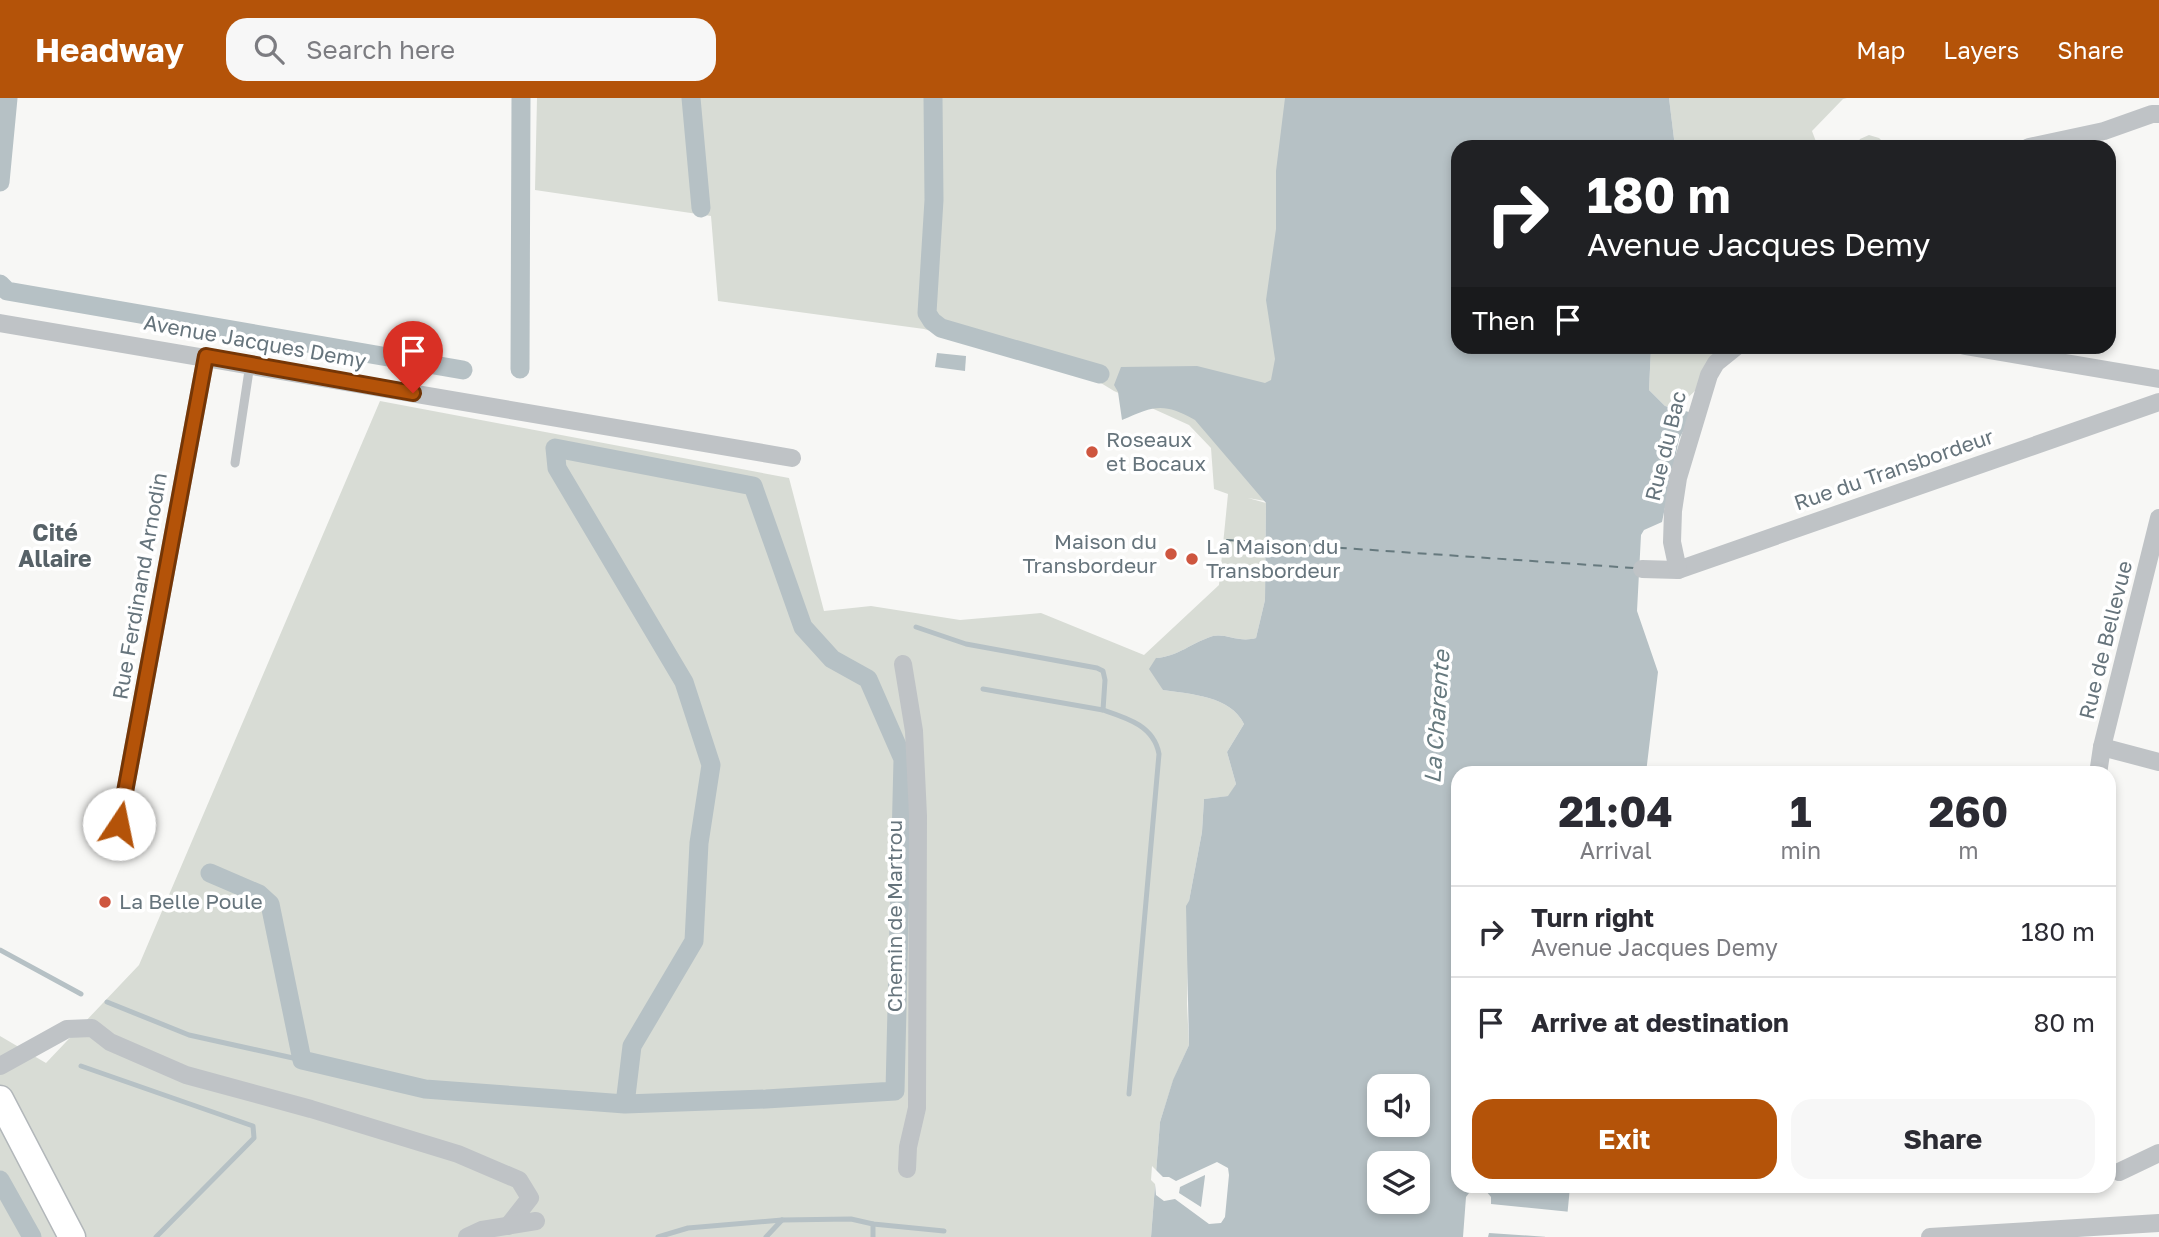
<!DOCTYPE html>
<meta charset="utf-8">
<style>
body{margin:0;font-family:"Golos Text",sans-serif;background:#f7f7f7;color:#2b2b33;height:100vh;display:flex;flex-direction:column;font-size:26px;white-space:nowrap}
*{box-sizing:border-box;margin:0}
p{font-size:23px;color:#7c7c81}
.icon{flex:none;width:38px;height:38px;fill:none;stroke:currentColor;stroke-width:2;stroke-linecap:round;stroke-linejoin:round}
.map{position:relative;flex:1;overflow:hidden}
.details{position:absolute;left:1451px;top:668px;width:665px;height:427px;display:flex;flex-direction:column;background:#fff;border-radius:21px;box-shadow:0 4px 10px #0003}
.details>*{flex:none}
.banner{position:absolute;left:1451px;top:42px;width:665px;height:214px;border-radius:21px;box-shadow:0 4px 10px #0003;background:#202124;color:#fff;overflow:hidden}
.buttons{position:absolute;left:1367px;top:976px;display:grid;gap:14px}
.buttons a{display:grid;place-items:center;width:63px;height:63px;border-radius:14px;background:#fff;box-shadow:0 4px 10px #0003;font-size:35px}
.pin{position:absolute;display:grid;place-items:center;width:60px;height:60px;color:#fff;margin:-72px -30px;border-radius:50% 50% 50% 0;rotate:-45deg;box-shadow:0 0 7px #0007}
.pin .icon{rotate:45deg}
.me{position:absolute;width:77px;margin:-38px;rotate:11deg;stroke-linejoin:round;filter:drop-shadow(0 0 5px #0008)}
.turn{display:flex;align-items:center;gap:24px;height:147px;padding:0 21px;font-size:32px}
.turn .icon{width:91px;height:91px;stroke-width:2.5}
.turn b{display:block;font-size:49px;line-height:60px}
.then{display:flex;align-items:center;height:66px;padding:0 21px;background:#0003;gap:14px;font-size:26px}
.eta{display:flex;justify-content:space-evenly;align-items:center;height:119px;text-align:center}
.eta b{font-size:42px;font-weight:700;line-height:49px}
.action{display:flex;gap:14px;margin-top:auto;padding:14px 21px}
.action a{flex:1;height:80px;border-radius:21px;background:#b45309;color:#fff;font-size:28px;font-weight:700;line-height:80px;text-align:center}
.action a+a{background:#f7f7f7;color:#2b2b33}
ul{padding:0;list-style:none}
li{display:flex;align-items:center;gap:21px;height:91px;padding:0 21px;border-top:2px solid #e1e1e2}
li div{flex:1}
li b{display:block;font-size:26px}
li em{font-style:normal}
header{display:flex;align-items:center;gap:42px;box-sizing:border-box;height:98px;padding:0 35px;background:#b45309;color:#fff}
header strong{font-size:33px}
nav{display:flex;gap:38px;margin-inline-start:auto;font-size:24px}
.search{width:490px;height:63px;background:#f7f7f7;display:flex;align-items:center;gap:18px;box-sizing:border-box;padding:0 24px;border-radius:21px;color:#7c7c81;font-size:26px}
.map>svg:first-child{display:block}
.green{fill:#d8dcd5}
.water{fill:#b6c1c5;fill-rule:evenodd}
.pier{fill:#f7f7f5;fill-rule:evenodd}
.lines{fill:none;stroke-linecap:round;stroke-linejoin:round}
.stream{stroke:#b6c1c5;stroke-width:5}
.canal{stroke:#b6c1c5;stroke-width:19}
.ferry{stroke:#66797e;stroke-width:2;stroke-dasharray:9 7;stroke-linecap:butt}
.secondary-casing{stroke:#b2b7ba;stroke-width:29}
.lane{stroke:#bfc3c6;stroke-width:9}
.street{stroke:#bfc3c6;stroke-width:18}
.secondary{stroke:#fff;stroke-width:26}
.route-casing{stroke:#753606;stroke-width:18}
.route{stroke:#b45309;stroke-width:12}
.poi-dot{fill:#ce563f;stroke:#fff;stroke-width:2.5}
.labels{text-anchor:middle;stroke-width:7;stroke-linejoin:round;paint-order:stroke}
.street-label{font-size:21px;fill:#66747c;stroke:#fff}
.poi-label{font-size:21px;fill:#66747c;stroke:#fff;text-anchor:start}
.neighbourhood-label{font-size:23px;font-weight:bold;fill:#576268;stroke:#fff}
.water-label{font-size:23px;font-style:italic;fill:#66797e;stroke:#fff}
</style>
<header>
<strong>Headway</strong>
<div class="search"><svg class="icon" aria-label="search" viewBox="0 0 24 24"><circle cx="10" cy="10" r="6"/><path d="M15 15l6 6"/></svg>Search here</div>
<nav><a>Map</a><a>Layers</a><a>Share</a></nav>
</header>
<div class="map">
<svg width="2159" height="1139" viewBox="0 0 2159 1139">
<rect width="100%" height="100%" fill="#f7f7f5"/>
<!-- green -->
<g class="green">
<path d="M537 0H1306L1273 294 1207 316 1265 403 1248 400 1266 405 1265 502 1256 540C1240 545 1226 535 1213 538 1193 544 1177 559 1156 560L1163 592C1190 596 1231 598 1244 626L1227 654 1236 686 1229 698 1204 701 1202 734 1189 803 1187 906 1189 947 1173 983 1160 1024 1151 1139H0V938L46 965 139 867 380 303 789 380 824 513 871 508 960 522 1041 515 1144 557 1219 487 1228 396 1214 391 1211 350 1189 327 1114 293 1096 282 924 231 718 203 711 118 535 92Z"/>
<polygon points="1669,0 1847,0 1843,1 1812,33 1818,49 1675,49"/>
<polygon points="1869,37 1879,40 1888,49 1856,49 1860,41"/>
<polygon points="1651,249 1728,249 1696,292 1684,303 1681,311 1665,308 1649,292"/>
</g>
<!-- water -->
<g class="water">
<path d="M1285 0H1669L1675 49H1458V248L1651 249 1649 292 1665 308 1693 315 1679 341 1662 424 1644 432 1641 437 1637 513 1658 574 1646 675 1458 676V1088L1570 1089 1567 1120 1547 1121 1545 1139H1151L1160 1024 1173 982 1189 947 1186 808 1189 803 1202 734 1204 701 1228 698 1236 686 1227 654 1244 626C1231 598 1190 596 1163 592L1149 571 1156 560C1177 559 1193 544 1213 538 1226 535 1239 545 1256 540L1265 502 1266 405 1195 322C1163 304 1154 308 1122 322L1118 294 1114 287 1121 269 1197 268 1265 285 1271 282 1275 261 1266 202 1276 131V73ZM1379 989H1418V1027H1379ZM1379 1066H1418V1104H1379Z"/>
<polygon points="937,255 966,258 965,273 935,269"/>
</g>
<!-- pier -->
<g class="pier">
<path d="M1217 1064 1228 1070 1229 1077 1225 1119 1221 1125 1209 1126 1175 1101 1164 1103 1156 1097 1155 1086 1151 1082 1152 1068 1163 1079H1169L1176 1083ZM1205 1077V1078L1201 1109 1179 1095 1180 1089Z"/>
<polygon points="1472,1091 1481,1091 1486,1093 1491,1099 1491,1106 1571,1114 1571,1121 1568,1124 1550,1124 1548,1139 1489,1135 1488,1139 1463,1139 1466,1099"/>
</g>
<g class="lines">
<!-- stream -->
<g class="stream">
<polyline points="916,529 966,546 1097,570 1103,573 1105,582 1103,612"/>
<path d="M983 591 1103 612C1127 620 1154 628 1159 656L1129 996"/>
<polyline points="0,852 81,896"/>
<polyline points="107,904 189,937 302,962"/>
<polyline points="81,968 253,1028 254,1040 156,1139"/>
<polyline points="873,1126 873,1139"/>
<polyline points="658,1139 688,1130 782,1122 851,1121 873,1126 944,1133"/>
<polyline points="766,1139 782,1122"/>
</g>
<!-- canal -->
<g class="canal">
<polyline points="691,0 701,110"/>
<polyline points="933,0 934,102 927,215 932,223 941,230 1100,276"/>
<polyline points="0,84 8,0"/>
<polyline points="0,186 7,193 463,272"/>
<polyline points="520,271 521,0"/>
<polyline points="210,775 259,796 270,806 302,962 425,991 625,1006 766,1001 895,993 903,661 868,581 832,561 803,529 753,388 555,350 557,370 684,584 711,667 699,745 694,843 632,948 625,1006"/>
<polyline points="0,1082 32,1139"/>
</g>
<!-- ferry -->
<polyline class="ferry" points="1226,442 1634,470"/>
<!-- secondary casing -->
<g class="secondary-casing">
<polyline id="secondary" points="0,1001 72,1139"/>
</g>
<!-- lane -->
<polyline class="lane" points="235,365 250,266"/>
<!-- street -->
<g class="street">
<polyline points="2029,49 2104,33 2152,16 2159,16"/>
<polyline points="0,225 792,360"/>
<polyline points="1965,248 2159,281"/>
<polyline points="1642,471 1678,472 2159,304"/>
<polyline points="1678,472 1672,444 1673,413 1678,380 1709,277 1716,265 1737,248"/>
<polyline points="903,566 914,633 918,718 917,1010 908,1049 907,1071"/>
<polyline points="2102,649 2159,664"/>
<polyline points="2098,676 2102,649 2159,420"/>
<polyline points="119,726 206,258"/>
<polyline points="0,968 67,931 92,930 110,944 186,977 311,1011 458,1056 519,1082 530,1100 508,1128"/>
<polyline points="2119,1074 2159,1055"/>
<polyline points="467,1139 482,1132 536,1123"/>
<polyline points="1930,1139 2159,1125"/>
</g>
<!-- secondary -->
<use href="#secondary" class="secondary"/>
</g>
<g class="lines">
<!-- route casing -->
<g class="route-casing">
<polyline id="route" points="119,726 206,258 413,295"/>
</g>
<!-- route -->
<use href="#route" class="route"/>
</g>
<!-- markers -->
<g class="poi-dot">
<circle cx="1092" cy="354" r="7"/>
<circle cx="1171" cy="456" r="7"/>
<circle cx="1192" cy="461" r="7"/>
<circle cx="105" cy="804" r="7"/>
</g>
<g class="labels">
<!-- street labels -->
<g class="street-label">
<text transform="translate(255 244) rotate(10)" y="7">Avenue Jacques Demy</text>
<text transform="translate(1666 348) rotate(-76)" y="7">Rue du Bac</text>
<text transform="translate(1894 372) rotate(-19)" y="7">Rue du Transbordeur</text>
<text transform="translate(140 488) rotate(-80)" y="7">Rue Ferdinand Arnodin</text>
<text transform="translate(2106 542) rotate(-76)" y="7">Rue de Bellevue</text>
<text transform="translate(895 818) rotate(-90)" y="7">Chemin de Martrou</text>
</g>
<!-- poi labels -->
<g class="poi-label">
<text x="1106" y="349">Roseaux<tspan x="1106" dy="24">et Bocaux</tspan></text>
<text x="1157" y="451" text-anchor="end">Maison du<tspan x="1157" dy="24">Transbordeur</tspan></text>
<text x="1206" y="456">La Maison du<tspan x="1206" dy="24">Transbordeur</tspan></text>
<text x="119" y="811">La Belle Poule</text>
</g>
<!-- neighbourhood labels -->
<g class="neighbourhood-label">
<text x="55" y="443">Cité<tspan x="55" dy="26">Allaire</tspan></text>
</g>
<!-- water labels -->
<g class="water-label">
<text transform="translate(1437 619) rotate(-86)" y="8">La Charente</text>
</g>
</g>
</svg>
<div class="buttons">
<a><svg class="icon" aria-label="sound" viewBox="0 0 24 24"><path d="M4 9h4l5-4v14l-5-4H4zM17 9q2 3 0 6"/></svg></a>
<a><svg class="icon" aria-label="layers" viewBox="0 0 24 24"><path d="M12 4l9 5-9 5-9-5zM3 14l9 5 9-5"/></svg></a>
</div>
<div class="pin" style="left:413px;top:295px;background:#d93025"><svg class="icon" aria-label="arrive" viewBox="0 0 24 24"><path d="M6 21V4h12l-3 4 3 4H6"/></svg></div>
<svg class="me" style="left:119px;top:726px" viewBox="-20 -20 40 40"><circle r="19" fill="#fff"/><path d="M0-13L10 11 0 6-10 11z" fill="#b45309"/></svg>
<div class="banner">
<div class="turn"><svg class="icon" aria-label="right" viewBox="0 0 24 24"><path d="M7 20v-9h11M14 6l5 5-5 5"/></svg><div><b>180 m</b>Avenue Jacques Demy</div></div>
<div class="then">Then<svg class="icon" aria-label="arrive" viewBox="0 0 24 24"><path d="M6 21V4h12l-3 4 3 4H6"/></svg></div>
</div>
<section class="details">
<div class="eta">
<div><b>21:04</b><p>Arrival</p></div>
<div><b>1</b><p>min</p></div>
<div><b>260</b><p>m</p></div>
</div>
<ul>
<li><svg class="icon" aria-label="right" viewBox="0 0 24 24"><path d="M7 20v-9h11M14 6l5 5-5 5"/></svg><div><b>Turn right</b><p>Avenue Jacques Demy</p></div><em>180 m</em></li>
<li><svg class="icon" aria-label="arrive" viewBox="0 0 24 24"><path d="M6 21V4h12l-3 4 3 4H6"/></svg><div><b>Arrive at destination</b></div><em>80 m</em></li>
</ul>
<div class="action"><a>Exit</a><a>Share</a></div>
</section>
</div>
